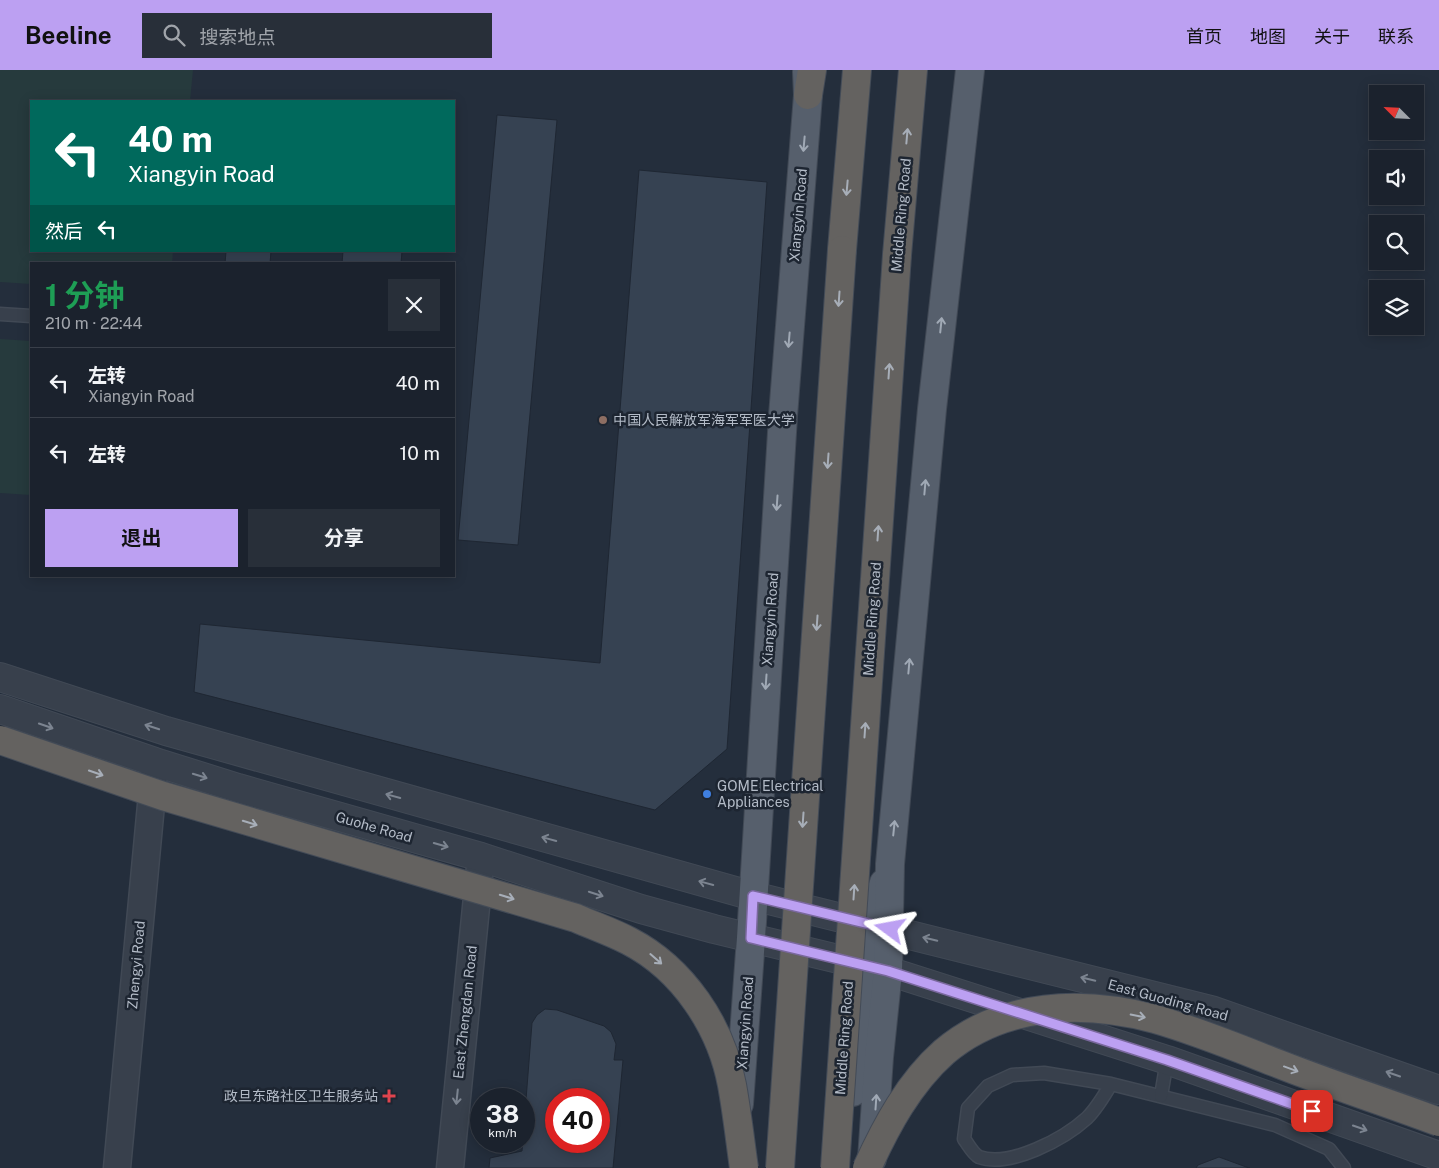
<!DOCTYPE html>
<html lang="zh">
<meta charset="utf-8">
<style>
body{margin:0;font-family:"Public Sans","Noto Sans SC",sans-serif;background:#282f39;color:#f1f3f6;height:100vh;display:flex;flex-direction:column;font-size:19px;white-space:nowrap}
*{box-sizing:border-box;margin:0}
p{font-size:16px;color:#a0a4aa}
.icon{flex:none;width:28px;height:28px;fill:none;stroke:currentColor;stroke-width:2;stroke-linecap:round;stroke-linejoin:round}
.map{position:relative;flex:1;overflow:hidden}
.drawer{position:absolute;left:30px;top:192px;width:425px;height:315px;display:flex;flex-direction:column;background:#1b222d;border-radius:0px;box-shadow:0 2px 12px #0003,0 0 0 1px #393f49}
.drawer>*{flex:none}
.hud{position:absolute;left:30px;top:30px;width:425px;height:152px;border-radius:0px;box-shadow:0 2px 12px #0003,0 0 0 1px #393f49;background:#00695c;color:#fff;overflow:hidden}
.needle{width:32px;rotate:294deg}
.fabs{position:absolute;left:1369px;top:15px;display:grid;gap:10px}
.fabs a{display:grid;place-items:center;width:55px;height:55px;border-radius:0px;background:#1b222d;box-shadow:0 2px 12px #0003,0 0 0 1px #393f49;font-size:25px}
.speed{position:absolute;left:470px;top:1018px;display:flex;gap:10px;font-size:25px;font-weight:700;text-align:center}
.speed>*{display:grid;place-content:center;width:65px;height:65px;border-radius:50%;background:#1b222d;box-shadow:0 2px 12px #0003,0 0 0 1px #393f49;line-height:1}
.speed small{font-size:12px;font-weight:400}
.speed .limit{border:8px solid #d22;background:#fff;color:#111}
.pin{position:absolute;display:grid;place-items:center;width:42px;height:42px;color:#fff;margin:-21px;border-radius:10px;box-shadow:0 2px 8px #0006}
.me{position:absolute;width:55px;margin:-28px;rotate:283deg;stroke-linejoin:round;filter:drop-shadow(0 0 4px #0008)}
.turn{display:flex;align-items:center;gap:18px;height:105px;padding:0 15px;font-size:22px}
.turn .icon{width:65px;height:65px;stroke-width:2.5}
.turn b{display:block;font-size:35px;line-height:42px}
.then{display:flex;align-items:center;height:48px;padding:0 15px;background:#0003;gap:10px;font-size:19px}
.round{display:grid;place-items:center;flex:none;width:52px;height:52px;border-radius:0px;background:#282f39}
.summary{display:flex;align-items:center;justify-content:space-between;height:85px;padding:0 15px}
h1{font-size:30px;font-weight:700;line-height:38px;color:#1e9e55}
.action{display:flex;gap:10px;margin-top:auto;padding:10px 15px}
.action a{flex:1;height:58px;border-radius:0px;background:#bca0f2;color:#111;font-size:20px;font-weight:700;line-height:58px;text-align:center}
.action a+a{background:#282f39;color:#f1f3f6}
ul{padding:0;list-style:none}
li{display:flex;align-items:center;gap:15px;height:70px;padding:0 15px;border-top:1px solid #393f49}
li div{flex:1}
li b{display:block;font-size:19px}
li em{font-style:normal}
header{display:flex;align-items:center;gap:30px;box-sizing:border-box;height:70px;padding:0 25px;background:#bca0f2;color:#111}
header strong{font-size:24px}
nav{display:flex;gap:28px;margin-inline-start:auto;font-size:18px}
.search{width:350px;height:45px;background:#282f39;display:flex;align-items:center;gap:12px;box-sizing:border-box;padding:0 18px;border-radius:0px;color:#a0a4aa;font-size:19px}
.map>svg:first-child{display:block}
.green{fill:#263a3d}
.building{fill:#364252;stroke:#1f2733;fill-rule:evenodd}
.lines{fill:none;stroke-linecap:round;stroke-linejoin:round}
.service-casing{stroke:#414955;stroke-width:15}
.minor-casing{stroke:#414955;stroke-width:29}
.tertiary-casing{stroke:#414955;stroke-width:30}
.primary-casing{stroke:#414955;stroke-width:30}
.trunk-casing{stroke:#434b57;stroke-width:30}
.service{stroke:#38404c;stroke-width:12}
.minor{stroke:#38404c;stroke-width:26}
.tertiary{stroke:#38404c;stroke-width:28}
.primary{stroke:#565f6c;stroke-width:28}
.trunk{stroke:#646260;stroke-width:28}
.trunk-bridge-casing{stroke:#434b57;stroke-width:30;stroke-linecap:butt}
.trunk-bridge{stroke:#646260;stroke-width:28}
.oneway{stroke:#a7aeb8}
.oneway2{stroke:#a0a9b5}
.oneway3{stroke:#7c8490}
.route-casing{stroke:#7a689d;stroke-width:12}
.route{stroke:#bca0f2;stroke-width:9}
.education-dot{fill:#8d6e63;stroke:#1d2531;stroke-width:2}
.shop-dot{fill:#3f7fe0;stroke:#1d2531;stroke-width:2}
.health-dot{fill:#e0444e;stroke:#1d2531;stroke-width:2}
.labels{text-anchor:middle;stroke-width:5;stroke-linejoin:round;paint-order:stroke}
.street-label{font-size:14px;fill:#b3bbc7;stroke:#1d2531}
.poi-label{font-size:14px;fill:#b3bbc7;stroke:#1d2531;text-anchor:start}
</style>
<header>
<strong>Beeline</strong>
<div class="search"><svg class="icon" aria-label="search" viewBox="0 0 24 24"><circle cx="10" cy="10" r="6"/><path d="M15 15l6 6"/></svg>搜索地点</div>
<nav><a>首页</a><a>地图</a><a>关于</a><a>联系</a></nav>
</header>
<div class="map">
<svg width="1439" height="1098" viewBox="0 0 1439 1098">
<rect width="100%" height="100%" fill="#242e3c"/>
<!-- green -->
<g class="green">
<polygon points="0,0 193,0 190,31 31,31 31,181 173,181 172,194 31,194 31,214 0,212"/>
<polygon points="0,269 31,271 31,425 0,423"/>
</g>
<!-- building -->
<g class="building">
<polygon points="497,45 557,50 518,475 458,470"/>
<polygon points="639,100 767,112 727,679 655,740 194,622 200,554 600,593"/>
<polygon points="226,181 271,181 270,194 225,194"/>
<polygon points="343,181 402,181 401,194 342,194"/>
<path d="M545 939 557 940 604 956 611 962 616 974 614 990H623L613 1098H489L490 1088 522 1081 532 953 537 945ZM556 1029H599V1071H556Z"/>
<polygon points="1219,1087 1249,1098 1250,1098 1196,1098 1198,1095"/>
</g>
<g class="lines">
<!-- service casing -->
<g class="service-casing">
<g id="service">
<polyline points="0,244 31,246"/>
<path d="M1111 1014C1104 1026 1097 1038 1087 1048 1064 1069 1010 1098 979 1087 973 1084 968 1074 964 1069L968 1038 988 1016 1012 1005 1044 1003 1111 1014 1275 1055 1329 1079 1344 1098"/>
<polyline points="1161,1026 1167,990"/>
</g>
</g>
<!-- minor casing -->
<g class="minor-casing">
<g id="minor">
<polyline points="117,1098 155,692"/>
<polyline points="450,1098 481,787"/>
</g>
</g>
<!-- tertiary casing -->
<g class="tertiary-casing">
<g id="tertiary">
<polyline points="0,607 166,661 753,826 1211,940 1439,1020"/>
<polyline points="0,639 155,692 238,718 481,787 641,839 714,859 888,901 1167,990 1439,1086"/>
</g>
</g>
<!-- primary casing -->
<g class="primary-casing">
<g id="primary">
<polyline points="853,1022 869,854 884,813"/>
<polyline points="739,1034 751,868 783,346 808,25 807,2"/>
<polyline points="872,1089 879,987 888,901 890,794 932,339 970,0"/>
</g>
</g>
<!-- trunk casing -->
<g class="trunk-casing">
<g id="trunk">
<polyline points="808,25 812,0"/>
<polyline points="842,180 857,0"/>
<polyline points="897,185 913,0"/>
</g>
</g>
<!-- service -->
<use href="#service" class="service"/>
<!-- minor -->
<use href="#minor" class="minor"/>
<!-- tertiary -->
<use href="#tertiary" class="tertiary"/>
<!-- primary -->
<use href="#primary" class="primary"/>
<!-- trunk -->
<use href="#trunk" class="trunk"/>
<!-- trunk-bridge casing -->
<g class="trunk-bridge-casing">
<g id="trunk-bridge">
<path d="M0 670 163 726 576 848C594 856 612 862 629 871 683 899 721 956 732 1015 737 1042 740 1070 744 1098"/>
<polyline points="780,1098 842,180"/>
<polyline points="835,1098 897,185"/>
<path d="M867 1098C886 1056 909 1013 944 982 1003 932 1083 930 1155 949 1197 961 1238 978 1279 994 1332 1015 1386 1032 1439 1052"/>
</g>
</g>
<!-- trunk-bridge -->
<use href="#trunk-bridge" class="trunk-bridge"/>
</g>
<!-- one-way arrows -->
<defs><path id="oneway-shaft" d="M-6 0H5M1.5-3L5.5 0L1.5 3" fill="none" stroke-width="1.6" stroke-linecap="round" stroke-linejoin="round" transform="scale(1.25)"/></defs>
<g class="oneway">
<use href="#oneway-shaft" transform="translate(907 66) rotate(-85)"/>
<use href="#oneway-shaft" transform="translate(847 118) rotate(95)"/>
<use href="#oneway-shaft" transform="translate(839 229) rotate(94)"/>
<use href="#oneway-shaft" transform="translate(889 301) rotate(-86)"/>
<use href="#oneway-shaft" transform="translate(828 391) rotate(94)"/>
<use href="#oneway-shaft" transform="translate(878 463) rotate(-86)"/>
<use href="#oneway-shaft" transform="translate(817 553) rotate(94)"/>
<use href="#oneway-shaft" transform="translate(865 660) rotate(-86)"/>
<use href="#oneway-shaft" transform="translate(96 703) rotate(19)"/>
<use href="#oneway-shaft" transform="translate(803 750) rotate(94)"/>
<use href="#oneway-shaft" transform="translate(250 753) rotate(17)"/>
<use href="#oneway-shaft" transform="translate(854 822) rotate(-86)"/>
<use href="#oneway-shaft" transform="translate(507 827) rotate(17)"/>
<use href="#oneway-shaft" transform="translate(656 889) rotate(41)"/>
<use href="#oneway-shaft" transform="translate(1138 946) rotate(11)"/>
<use href="#oneway-shaft" transform="translate(1291 999) rotate(20)"/>
</g>
<g class="oneway2">
<use href="#oneway-shaft" transform="translate(804 74) rotate(95)"/>
<use href="#oneway-shaft" transform="translate(941 255) rotate(-84)"/>
<use href="#oneway-shaft" transform="translate(789 270) rotate(95)"/>
<use href="#oneway-shaft" transform="translate(925 417) rotate(-85)"/>
<use href="#oneway-shaft" transform="translate(777 433) rotate(94)"/>
<use href="#oneway-shaft" transform="translate(909 596) rotate(-85)"/>
<use href="#oneway-shaft" transform="translate(766 612) rotate(94)"/>
<use href="#oneway-shaft" transform="translate(894 758) rotate(-84)"/>
<use href="#oneway-shaft" transform="translate(876 1032) rotate(-86)"/>
</g>
<g class="oneway3">
<use href="#oneway-shaft" transform="translate(46 656) rotate(19)"/>
<use href="#oneway-shaft" transform="translate(152 657) rotate(-162)"/>
<use href="#oneway-shaft" transform="translate(200 706) rotate(17)"/>
<use href="#oneway-shaft" transform="translate(393 726) rotate(-165)"/>
<use href="#oneway-shaft" transform="translate(549 769) rotate(-165)"/>
<use href="#oneway-shaft" transform="translate(441 775) rotate(16)"/>
<use href="#oneway-shaft" transform="translate(706 813) rotate(-165)"/>
<use href="#oneway-shaft" transform="translate(596 824) rotate(18)"/>
<use href="#oneway-shaft" transform="translate(930 869) rotate(-166)"/>
<use href="#oneway-shaft" transform="translate(1088 909) rotate(-166)"/>
<use href="#oneway-shaft" transform="translate(1393 1004) rotate(-161)"/>
<use href="#oneway-shaft" transform="translate(457 1027) rotate(96)"/>
<use href="#oneway-shaft" transform="translate(1360 1058) rotate(19)"/>
</g>
<g class="lines">
<!-- route casing -->
<g class="route-casing">
<polyline id="route" points="890,859 753,826 751,868 888,901 1167,990 1312,1041"/>
</g>
<!-- route -->
<use href="#route" class="route"/>
</g>
<!-- markers -->
<circle class="education-dot" cx="603" cy="350" r="5"/>
<circle class="shop-dot" cx="707" cy="724" r="5"/>
<path class="health-dot" d="M386.5 1018.5h5v5h5v5h-5v5h-5v-5h-5v-5h5z"/>
<g class="labels">
<!-- street labels -->
<g class="street-label">
<text transform="translate(798 145) rotate(-85)" y="5">Xiangyin Road</text>
<text transform="translate(901 145) rotate(-85)" y="5">Middle Ring Road</text>
<text transform="translate(770 549) rotate(-86)" y="5">Xiangyin Road</text>
<text transform="translate(872 549) rotate(-86)" y="5">Middle Ring Road</text>
<text transform="translate(374 757) rotate(16)" y="5">Guohe Road</text>
<text transform="translate(136 895) rotate(-85)" y="5">Zhengyi Road</text>
<text transform="translate(1168 930) rotate(15)" y="5">East Guoding Road</text>
<text transform="translate(465 942) rotate(-84)" y="5">East Zhengdan Road</text>
<text transform="translate(745 953) rotate(-86)" y="5">Xiangyin Road</text>
<text transform="translate(844 968) rotate(-86)" y="5">Middle Ring Road</text>
</g>
<!-- poi labels -->
<g class="poi-label">
<text x="613" y="355">中国人民解放军海军军医大学</text>
<text x="717" y="721">GOME Electrical<tspan x="717" dy="16">Appliances</tspan></text>
<text x="378" y="1031" text-anchor="end">政旦东路社区卫生服务站</text>
</g>
</g>
</svg>
<div class="fabs">
<a><svg class="needle" viewBox="-14 -14 28 28"><path d="M0-13l5 13h-10z" fill="#e53935"/><path d="M0 13l5-13h-10z" fill="#a0a4aa"/></svg></a>
<a><svg class="icon" aria-label="sound" viewBox="0 0 24 24"><path d="M4 9h4l5-4v14l-5-4H4zM17 9q2 3 0 6"/></svg></a>
<a><svg class="icon" aria-label="search" viewBox="0 0 24 24"><circle cx="10" cy="10" r="6"/><path d="M15 15l6 6"/></svg></a>
<a><svg class="icon" aria-label="layers" viewBox="0 0 24 24"><path d="M12 4l9 5-9 5-9-5zM3 14l9 5 9-5"/></svg></a>
</div>
<div class="speed"><div>38<small>km/h</small></div><div class="limit">40</div></div>
<div class="pin" style="left:1312px;top:1041px;background:#d93025"><svg class="icon" aria-label="arrive" viewBox="0 0 24 24"><path d="M6 21V4h12l-3 4 3 4H6"/></svg></div>
<svg class="me" style="left:890px;top:859px" viewBox="-20 -20 40 40"><path d="M0-17L14 15 0 8-14 15z" fill="#bca0f2" stroke="#fff" stroke-width="4"/></svg>
<div class="hud">
<div class="turn"><svg class="icon" aria-label="left" viewBox="0 0 24 24"><path d="M17 20v-9H6M10 6l-5 5 5 5"/></svg><div><b>40 m</b>Xiangyin Road</div></div>
<div class="then">然后<svg class="icon" aria-label="left" viewBox="0 0 24 24"><path d="M17 20v-9H6M10 6l-5 5 5 5"/></svg></div>
</div>
<section class="drawer">
<div class="summary"><div><h1>1 分钟</h1><p>210 m · 22:44</p></div><a class="round"><svg class="icon" aria-label="close" viewBox="0 0 24 24"><path d="M6 6l12 12M18 6L6 18"/></svg></a></div>
<ul>
<li><svg class="icon" aria-label="left" viewBox="0 0 24 24"><path d="M17 20v-9H6M10 6l-5 5 5 5"/></svg><div><b>左转</b><p>Xiangyin Road</p></div><em>40 m</em></li>
<li><svg class="icon" aria-label="left" viewBox="0 0 24 24"><path d="M17 20v-9H6M10 6l-5 5 5 5"/></svg><div><b>左转</b></div><em>10 m</em></li>
</ul>
<div class="action"><a>退出</a><a>分享</a></div>
</section>
</div>
